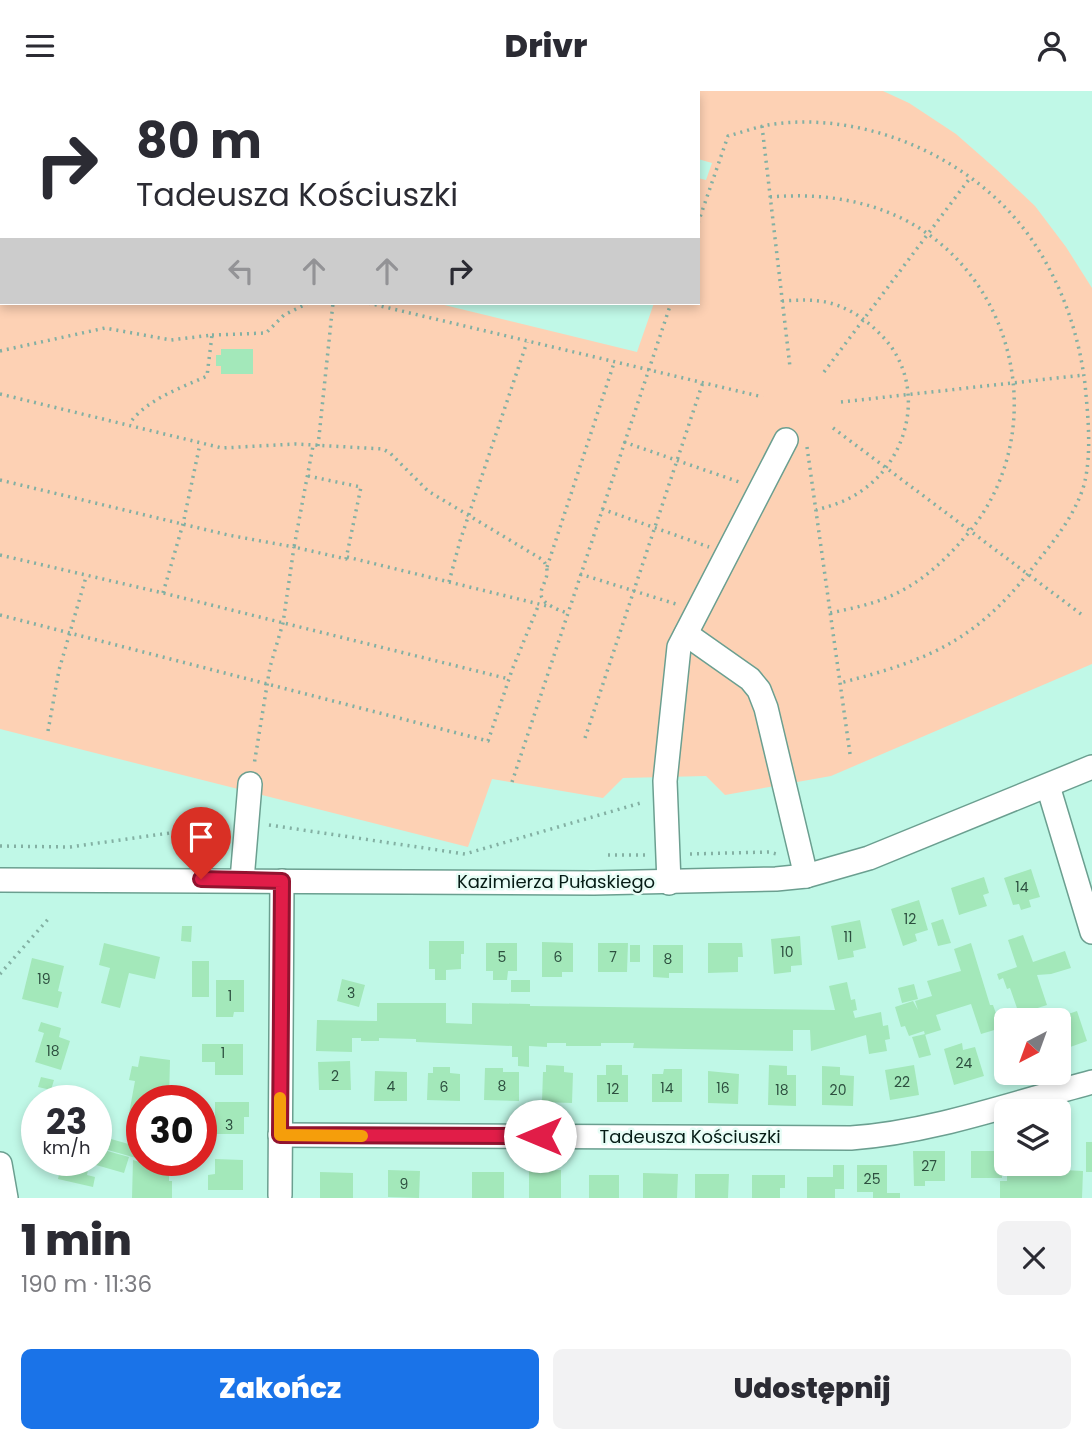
<!DOCTYPE html>
<html lang="pl">
<meta charset="utf-8">
<style>
body{margin:0;font-family:Poppins,sans-serif;background:#f2f2f3;color:#2b2b33;height:100vh;display:flex;flex-direction:column;font-size:26px;white-space:nowrap}
*{box-sizing:border-box;margin:0}
p{font-size:23px;color:#7c7c81}
.icon{flex:none;width:38px;height:38px;fill:none;stroke:currentColor;stroke-width:2;stroke-linecap:round;stroke-linejoin:round}
.map{position:relative;height:1107px;overflow:hidden}
.drawer{display:flex;flex-direction:column;background:#fff;flex:1}
.drawer>*{flex:none}
.top-card{position:absolute;left:0px;top:0px;width:700px;height:214px;box-shadow:0 4px 10px #0003;background:#fff;color:#2b2b33;overflow:hidden}
.needle{width:46px;rotate:221deg}
.tools{position:absolute;left:994px;top:917px;display:grid;gap:14px}
.tools a{display:grid;place-items:center;width:77px;height:77px;border-radius:10px;background:#fff;box-shadow:0 4px 10px #0003;font-size:35px}
.speed{position:absolute;left:21px;top:994px;display:flex;gap:14px;font-size:35px;font-weight:700;text-align:center}
.speed>*{display:grid;place-content:center;width:91px;height:91px;border-radius:50%;background:#fff;box-shadow:0 4px 10px #0003;line-height:1}
.speed small{font-size:18px;font-weight:400}
.speed .limit{border:10px solid #d22;background:#fff;color:#111}
.pin{position:absolute;display:grid;place-items:center;width:60px;height:60px;color:#fff;margin:-72px -30px;border-radius:50% 50% 50% 0;rotate:-45deg;box-shadow:0 0 7px #0007}
.pin .icon{rotate:45deg}
.me{position:absolute;width:77px;margin:-38px;rotate:270deg;stroke-linejoin:round;filter:drop-shadow(0 0 5px #0008)}
.turn{display:flex;align-items:center;gap:24px;height:147px;padding:0 21px;font-size:32px}
.turn .icon{width:91px;height:91px;stroke-width:2.5}
.turn b{display:block;font-size:49px;line-height:60px}
.lanes{display:flex;align-items:center;height:66px;padding:0 21px;background:#0003;justify-content:center;gap:35px;direction:ltr}
.lanes .off{opacity:.35}
.round{display:grid;place-items:center;flex:none;width:74px;height:74px;border-radius:10px;background:#f2f2f3}
.headline{display:flex;align-items:center;justify-content:space-between;height:119px;padding:0 21px}
h1{font-size:42px;font-weight:800;line-height:52px}
.primary-button{display:flex;gap:14px;margin-top:auto;padding:14px 21px}
.primary-button a{flex:1;height:80px;border-radius:10px;background:#1a73e8;color:#fff;font-size:28px;font-weight:800;line-height:80px;text-align:center}
.primary-button a+a{background:#f2f2f3;color:#2b2b33}
header{display:flex;justify-content:space-between;align-items:center;height:91px;padding:0 21px;background:#fff;font-size:32px;font-weight:800}
.map>svg:first-child{display:block}
.green{fill:#fdd1b4}
.building{fill:#a3e8ba}
.lines{fill:none;stroke-linecap:round;stroke-linejoin:round}
.minor-casing{stroke:#6b9f90;stroke-width:26}
.path{stroke:#83b0a3;stroke-width:3.5;stroke-dasharray:2 5;stroke-linecap:butt}
.minor{stroke:#fff;stroke-width:23}
.route-casing{stroke:#92132f;stroke-width:18}
.route{stroke:#e11d48;stroke-width:12}
.slow{stroke:#f59e0b;stroke-width:12}
.labels{text-anchor:middle;stroke-width:5;stroke-linejoin:round;paint-order:stroke}
.number-label{font-size:14px;fill:#2d4f3f}
.street-label{font-size:18px;fill:#061c16;stroke:#e7fdf6}
</style>
<header><svg class="icon" aria-label="menu" viewBox="0 0 24 24"><path d="M4 6h16M4 12h16M4 18h16"/></svg>Drivr<svg class="icon" aria-label="person" viewBox="0 0 24 24"><circle cx="12" cy="8" r="4"/><path d="M4 21q1-7 8-7t8 7"/></svg></header>
<div class="map">
<svg width="1092" height="1107" viewBox="0 0 1092 1107">
<rect width="100%" height="100%" fill="#c0f8e7"/>
<!-- green -->
<polygon class="green" points="580,0 883,0 909,12 956,43 997,79 1035,115 1066,156 1092,197 1092,573 831,685 725,704 706,685 623,687 603,707 492,688 468,756 0,638 0,53 2,212 436,212 637,261 654,212 698,212 698,87 706,89 712,72 698,68 698,2 579,2"/>
<!-- building -->
<g class="building">
<polygon points="221,258 253,258 253,283 221,283 221,275 216,275 216,264 221,264"/>
<polygon points="1031,778 1040,806 1029,809 1031,816 1021,819 1019,813 1013,814 1004,787"/>
<polygon points="984,786 989,802 983,804 987,815 959,824 951,797"/>
<polygon points="919,809 928,839 915,843 917,850 903,855 891,818"/>
<polygon points="943,828 951,852 938,855 931,832"/>
<polygon points="860,829 866,857 853,860 854,866 838,869 831,835"/>
<polygon points="182,835 192,835 191,851 181,850"/>
<polygon points="1023,844 1033,871 1065,860 1071,877 1051,883 1037,884 1047,914 1019,923 1010,897 1007,898 1003,887 999,889 997,883 1017,876 1008,849"/>
<polygon points="800,845 802,874 791,875 791,881 774,883 771,848"/>
<polygon points="429,850 464,850 464,863 461,863 461,878 446,879 446,889 435,889 435,878 429,878"/>
<polygon points="542,851 573,852 573,881 562,881 562,886 542,886"/>
<polygon points="104,852 160,866 155,888 129,882 120,917 101,912 110,877 99,874"/>
<polygon points="486,852 517,852 517,880 508,880 507,889 493,889 493,880 486,880"/>
<polygon points="598,852 628,852 627,881 598,881"/>
<polygon points="708,852 742,852 743,866 738,866 738,881 708,882"/>
<polygon points="971,852 990,914 993,914 1001,937 981,943 971,913 936,924 941,939 925,944 924,940 909,945 905,935 901,936 895,916 913,910 918,919 915,910 932,905 927,890 961,880 954,858"/>
<rect x="630" y="854" width="10" height="17"/>
<polygon points="653,854 683,854 683,882 669,882 669,887 653,886"/>
<polygon points="32,867 64,875 58,900 62,901 58,917 22,908"/>
<rect x="192" y="870" width="17" height="36"/>
<polygon points="342,888 365,894 359,916 337,910"/>
<polygon points="216,889 244,889 244,921 234,921 233,926 216,926"/>
<rect x="511" y="889" width="19" height="12"/>
<polygon points="847,891 851,909 855,908 857,919 853,920 855,927 881,921 883,935 888,934 890,948 885,949 887,960 869,963 866,944 811,960 810,939 793,939 793,960 633,957 634,952 601,952 601,955 566,955 566,952 547,952 547,956 529,955 529,976 518,975 518,966 512,966 512,955 416,951 416,948 379,947 379,950 361,950 361,947 352,947 352,961 316,960 317,929 377,930 377,912 446,912 446,932 472,933 472,912 530,913 530,915 835,919 829,895"/>
<polygon points="914,893 918,908 902,912 898,897"/>
<polygon points="1077,920 1087,950 1059,960 1059,929 1051,929"/>
<polygon points="41,931 61,937 59,946 70,950 61,979 35,971 44,942 38,940"/>
<polygon points="925,943 931,964 919,967 912,946"/>
<polygon points="1006,947 1006,983 996,950"/>
<polygon points="962,952 963,959 975,956 984,985 954,994 944,958"/>
<polygon points="202,953 243,953 243,984 215,984 215,971 202,971"/>
<polygon points="140,965 170,969 169,1010 142,1010 142,1042 126,1039 135,990 129,989 132,975 138,976"/>
<polygon points="350,970 351,999 319,999 318,971"/>
<polygon points="546,974 564,975 564,981 573,982 572,1012 542,1011 543,981 546,981"/>
<polygon points="606,974 622,974 622,984 628,984 628,1011 597,1011 597,984 606,984"/>
<polygon points="769,974 787,975 787,984 796,984 796,1015 768,1014"/>
<polygon points="914,974 919,1004 890,1009 885,979"/>
<polygon points="822,975 840,976 840,984 854,985 853,1015 822,1014"/>
<polygon points="433,976 450,976 450,982 460,983 460,1010 427,1009 428,982 433,982"/>
<polygon points="485,977 503,977 503,981 519,981 519,1010 484,1009"/>
<polygon points="664,978 682,978 682,1011 652,1011 652,983 663,983"/>
<polygon points="375,980 407,981 407,1010 374,1010"/>
<polygon points="708,980 739,983 738,1013 708,1012"/>
<polygon points="41,986 54,989 51,999 38,996"/>
<polygon points="215,1011 249,1011 249,1026 244,1026 244,1043 215,1043"/>
<polygon points="111,1048 139,1056 136,1067 108,1059"/>
<rect x="1086" y="1051" width="6" height="30"/>
<polygon points="100,1058 129,1066 124,1082 96,1074"/>
<polygon points="913,1060 945,1060 945,1090 925,1090 925,1095 914,1095"/>
<rect x="971" y="1060" width="31" height="27"/>
<polygon points="215,1068 243,1069 243,1099 208,1099 208,1084 215,1083"/>
<polygon points="62,1069 90,1069 87,1084 95,1086 93,1096 58,1088"/>
<polygon points="133,1069 153,1075 153,1069 169,1069 169,1090 172,1090 172,1107 132,1107"/>
<polygon points="1007,1073 1028,1073 1027,1077 1064,1077 1064,1079 1083,1080 1082,1107 1000,1107 1000,1090 1007,1090"/>
<polygon points="833,1074 844,1074 844,1098 835,1098 835,1107 807,1107 807,1086 833,1086"/>
<polygon points="857,1074 887,1074 887,1102 900,1102 900,1107 873,1107 873,1101 857,1101"/>
<polygon points="388,1079 420,1080 419,1107 388,1106"/>
<polygon points="561,1079 561,1107 529,1107 529,1080"/>
<polygon points="320,1081 353,1082 353,1107 320,1107"/>
<rect x="472" y="1081" width="32" height="26"/>
<polygon points="643,1082 678,1083 677,1107 643,1107"/>
<polygon points="695,1083 729,1083 728,1107 695,1107"/>
<rect x="589" y="1084" width="30" height="23"/>
<polygon points="752,1084 785,1084 785,1097 780,1097 780,1107 752,1107"/>
</g>
<g class="lines">
<!-- minor casing -->
<g class="minor-casing">
<g id="minor">
<polyline points="686,543 750,588 759,599 766,617 806,785"/>
<polyline points="1048,695 1092,841"/>
<polyline points="0,789 594,792 776,788 806,785 869,767 1092,676"/>
<polyline points="242,789 250,693"/>
<polyline points="669,792 665,690 679,556 786,349"/>
<path d="M280 1044 851 1047C933 1041 1013 1012 1092 991"/>
<polyline points="0,1073 6,1107"/>
<polyline points="280,1104 282,790"/>
</g>
</g>
<!-- path -->
<g class="path">
<polyline points="762,35 790,276"/>
<path d="M770 106C818 102 866 108 909 131 1021 193 1050 349 965 446 947 467 926 487 901 500 879 512 854 517 830 522"/>
<path d="M698 132 728 45C743 41 759 35 774 33 872 20 983 72 1036 155 1063 197 1079 244 1085 293 1088 325 1092 363 1084 394 1076 421 1058 445 1041 466 980 547 937 567 840 592"/>
<polyline points="0,135 2,135"/>
<path d="M782 210C799 209 815 208 830 212 852 218 869 231 884 247 926 293 911 367 860 401 847 410 831 415 816 419"/>
<polyline points="368,212 763,306"/>
<polyline points="212,244 266,242 284,224 308,212"/>
<path d="M0 260 105 237 171 249 212 244 207 285C179 298 147 308 129 333"/>
<polyline points="824,281 970,87"/>
<path d="M0 303 222 357 296 353 383 358 390 362 428 400 543 469C560 493 515 504 567 522"/>
<polyline points="841,311 1084,284"/>
<polyline points="833,337 1085,526"/>
<polyline points="624,351 742,392"/>
<polyline points="318,355 333,212"/>
<polyline points="807,356 850,663"/>
<polyline points="308,385 361,396 346,468 294,456 313,355"/>
<polyline points="0,389 228,444 294,456 283,532 270,576 254,674"/>
<polyline points="602,418 709,456"/>
<polyline points="0,464 163,502 509,588"/>
<polyline points="347,466 547,515"/>
<polyline points="547,476 614,272"/>
<polyline points="580,483 679,514"/>
<polyline points="449,491 460,450 527,251"/>
<polyline points="163,502 183,433 200,353"/>
<polyline points="0,524 488,650 512,579 539,513"/>
<polyline points="48,640 59,579 86,486"/>
<polyline points="585,647 703,291"/>
<polyline points="512,691 671,212"/>
<polyline points="269,734 465,763 644,711"/>
<polyline points="0,755 70,756 227,734"/>
<polyline points="690,763 769,761 780,764"/>
<polyline points="608,764 647,764"/>
<polyline points="0,883 50,826"/>
</g>
<!-- minor -->
<use href="#minor" class="minor"/>
</g>
<g class="lines">
<!-- route casing -->
<g class="route-casing">
<polyline id="route" points="201,788 282,790 280,1044 540,1045"/>
</g>
<!-- route -->
<use href="#route" class="route"/>
<!-- slow -->
<polyline class="slow" points="280,1007 280,1044 362,1045"/>
</g>
<g class="labels">
<!-- number labels -->
<g class="number-label">
<text x="1022" y="801">14</text>
<text x="910" y="833">12</text>
<text x="848" y="851">11</text>
<text x="787" y="866">10</text>
<text x="502" y="871">5</text>
<text x="558" y="871">6</text>
<text x="613" y="871">7</text>
<text x="668" y="873">8</text>
<text x="44" y="893">19</text>
<text x="351" y="907">3</text>
<text x="230" y="910">1</text>
<text x="53" y="965">18</text>
<text x="223" y="967">1</text>
<text x="964" y="977">24</text>
<text x="335" y="990">2</text>
<text x="902" y="996">22</text>
<text x="391" y="1000">4</text>
<text x="502" y="1000">8</text>
<text x="444" y="1001">6</text>
<text x="667" y="1002">14</text>
<text x="723" y="1002">16</text>
<text x="613" y="1003">12</text>
<text x="782" y="1004">18</text>
<text x="838" y="1004">20</text>
<text x="229" y="1039">3</text>
<text x="929" y="1080">27</text>
<text x="872" y="1093">25</text>
<text x="404" y="1098">9</text>
</g>
<!-- street labels -->
<g class="street-label">
<text x="556" y="797">Kazimierza Pułaskiego</text>
<text x="690" y="1052">Tadeusza Kościuszki</text>
</g>
</g>
</svg>
<div class="tools">
<a><svg class="needle" viewBox="-14 -14 28 28"><path d="M0-13l5 13h-10z" fill="#e53935"/><path d="M0 13l5-13h-10z" fill="#7c7c81"/></svg></a>
<a><svg class="icon" aria-label="layers" viewBox="0 0 24 24"><path d="M12 4l9 5-9 5-9-5zM3 14l9 5 9-5"/></svg></a>
</div>
<div class="speed"><div>23<small>km/h</small></div><div class="limit">30</div></div>
<div class="pin" style="left:201px;top:788px;background:#d93025"><svg class="icon" aria-label="arrive" viewBox="0 0 24 24"><path d="M6 21V4h12l-3 4 3 4H6"/></svg></div>
<svg class="me" style="left:540px;top:1045px" viewBox="-20 -20 40 40"><circle r="19" fill="#fff"/><path d="M0-13L10 11 0 6-10 11z" fill="#e11d48"/></svg>
<div class="top-card">
<div class="turn"><svg class="icon" aria-label="right" viewBox="0 0 24 24"><path d="M7 20v-9h11M14 6l5 5-5 5"/></svg><div><b>80 m</b>Tadeusza Kościuszki</div></div>
<div class="lanes"><svg class="icon off" aria-label="left" viewBox="0 0 24 24"><path d="M17 20v-9H6M10 6l-5 5 5 5"/></svg><svg class="icon off" aria-label="ahead" viewBox="0 0 24 24"><path d="M12 20V5M6 11l6-6 6 6"/></svg><svg class="icon off" aria-label="ahead" viewBox="0 0 24 24"><path d="M12 20V5M6 11l6-6 6 6"/></svg><svg class="icon" aria-label="right" viewBox="0 0 24 24"><path d="M7 20v-9h11M14 6l5 5-5 5"/></svg></div>
</div>
</div>
<section class="drawer">
<div class="headline"><div><h1>1 min</h1><p>190 m · 11:36</p></div><a class="round"><svg class="icon" aria-label="close" viewBox="0 0 24 24"><path d="M6 6l12 12M18 6L6 18"/></svg></a></div>
<div class="primary-button"><a>Zakończ</a><a>Udostępnij</a></div>
</section>
